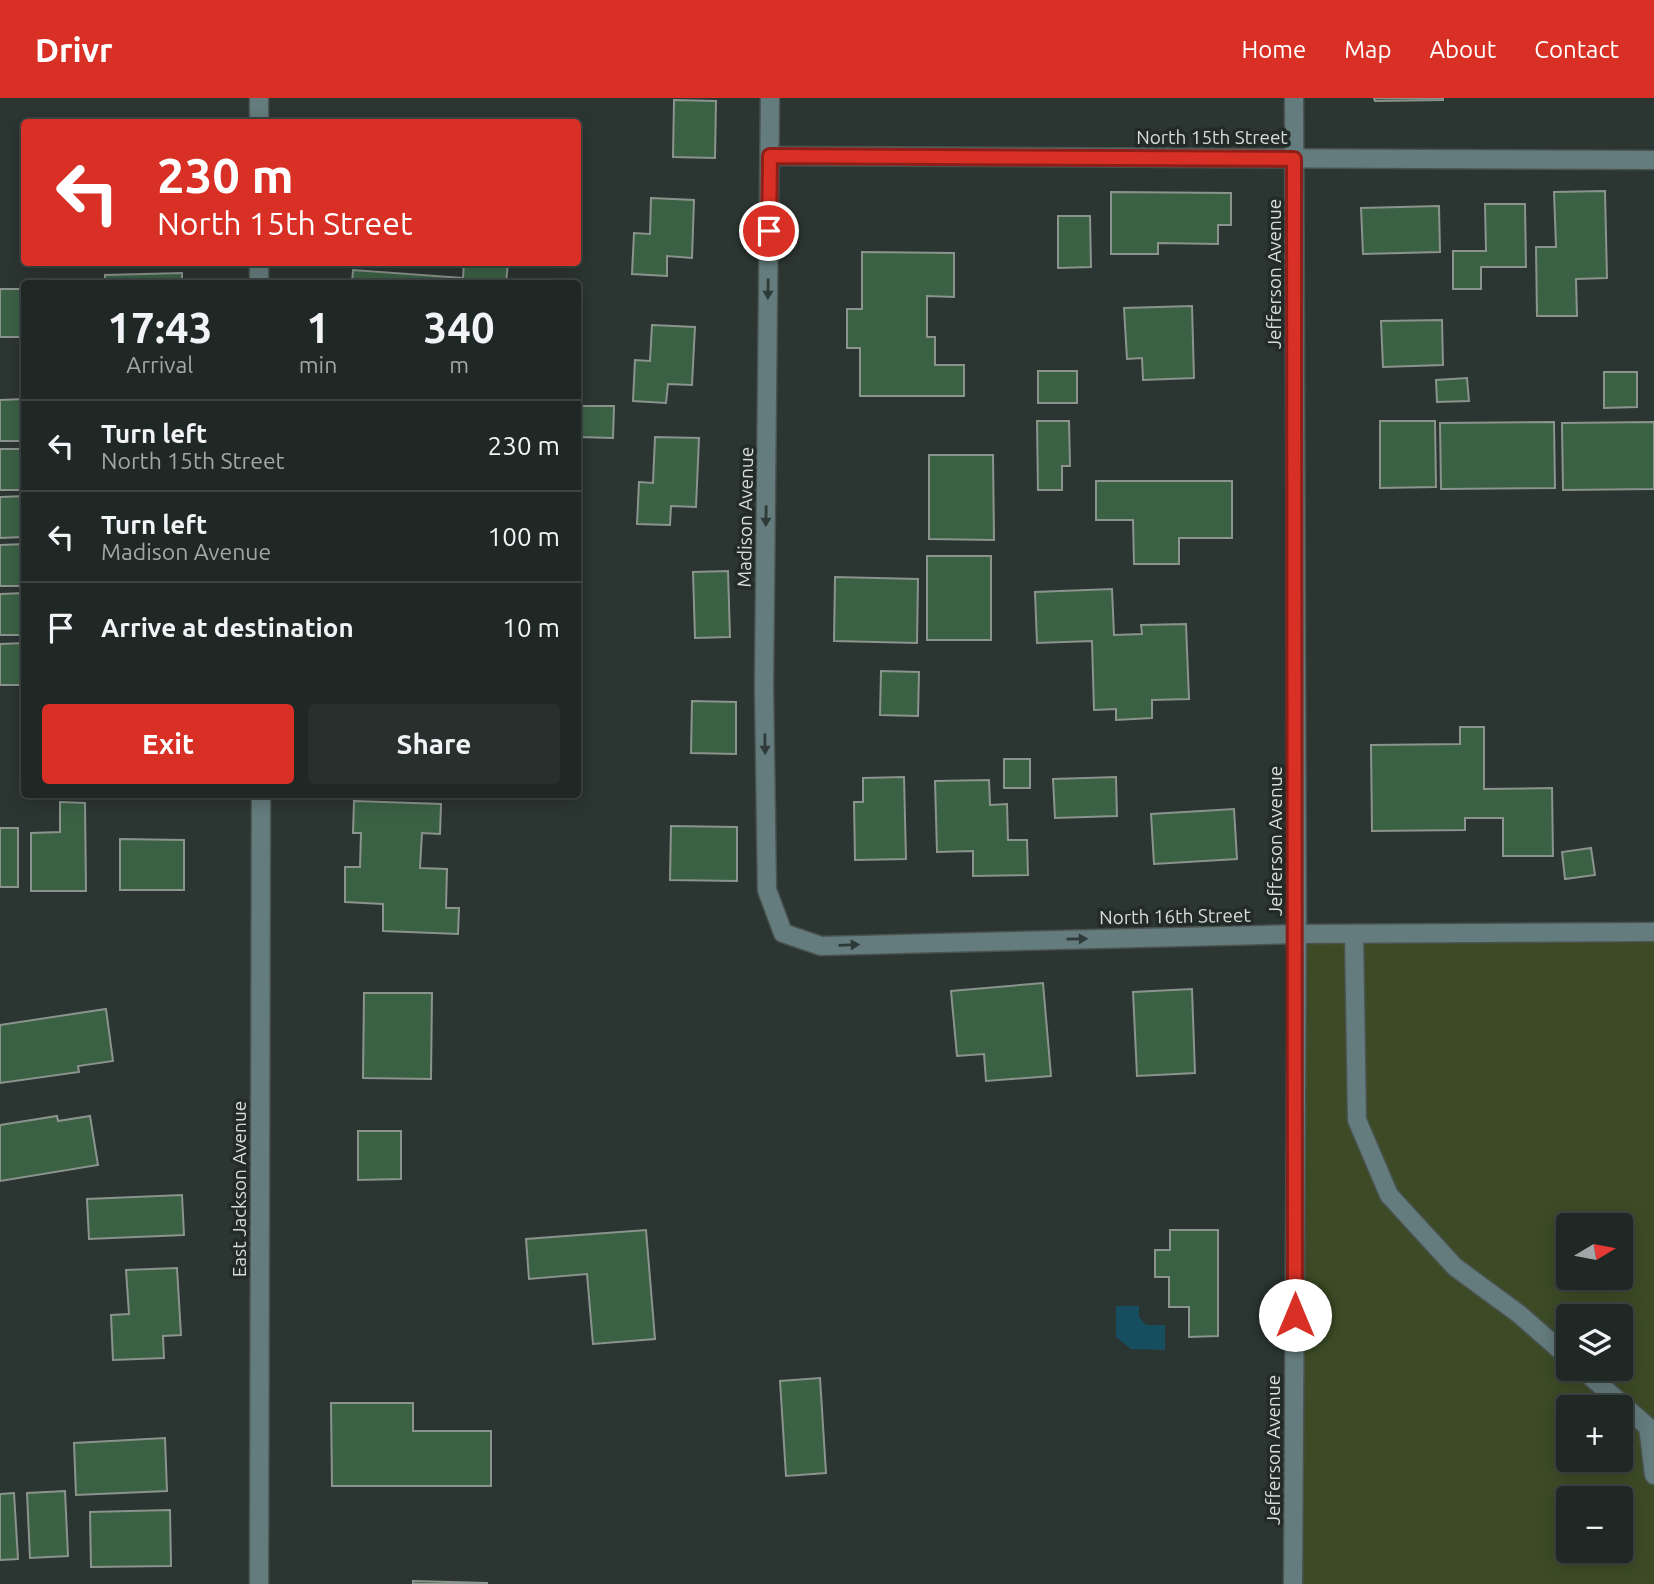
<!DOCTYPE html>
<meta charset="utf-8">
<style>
body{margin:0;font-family:Ubuntu,sans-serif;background:#28302e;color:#f1f3f6;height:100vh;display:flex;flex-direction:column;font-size:26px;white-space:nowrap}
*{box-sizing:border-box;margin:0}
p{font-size:23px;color:#a2a6a7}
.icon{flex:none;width:38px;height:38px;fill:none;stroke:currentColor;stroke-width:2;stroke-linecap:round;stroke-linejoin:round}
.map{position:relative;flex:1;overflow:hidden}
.drawer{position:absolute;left:21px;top:182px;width:560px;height:518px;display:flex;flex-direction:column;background:#202826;border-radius:7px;box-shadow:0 4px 18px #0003,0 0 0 2px #3d4443}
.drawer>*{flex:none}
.top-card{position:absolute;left:21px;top:21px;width:560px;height:147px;border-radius:7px;box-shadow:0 4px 18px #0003,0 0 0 2px #3d4443;background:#d93025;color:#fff;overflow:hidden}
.needle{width:46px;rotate:80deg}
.controls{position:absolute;left:1556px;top:1115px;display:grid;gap:14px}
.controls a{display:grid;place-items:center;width:77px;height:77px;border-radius:7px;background:#202826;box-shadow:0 4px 18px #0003,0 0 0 2px #3d4443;font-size:35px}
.pin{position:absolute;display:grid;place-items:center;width:60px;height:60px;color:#fff;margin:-30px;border:4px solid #fff;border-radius:50%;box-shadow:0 2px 7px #0007}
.me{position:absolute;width:77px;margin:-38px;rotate:0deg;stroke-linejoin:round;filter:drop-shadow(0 0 5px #0008)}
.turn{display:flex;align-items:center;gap:24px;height:147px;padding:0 21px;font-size:32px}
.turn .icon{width:91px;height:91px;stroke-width:2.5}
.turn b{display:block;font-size:49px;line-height:60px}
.eta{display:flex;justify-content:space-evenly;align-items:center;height:119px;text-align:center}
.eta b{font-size:42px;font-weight:700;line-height:49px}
.button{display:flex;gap:14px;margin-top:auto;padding:14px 21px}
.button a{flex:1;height:80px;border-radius:7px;background:#d93025;color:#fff;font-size:28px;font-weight:700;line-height:80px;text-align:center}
.button a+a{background:#28302e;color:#f1f3f6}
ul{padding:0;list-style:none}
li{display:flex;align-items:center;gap:21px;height:91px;padding:0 21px;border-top:2px solid #3d4443}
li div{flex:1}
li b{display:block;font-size:26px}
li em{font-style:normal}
header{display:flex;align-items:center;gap:42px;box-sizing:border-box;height:98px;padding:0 35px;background:#d93025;color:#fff}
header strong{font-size:33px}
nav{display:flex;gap:38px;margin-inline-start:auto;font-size:24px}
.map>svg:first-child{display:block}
.green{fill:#3c4b26;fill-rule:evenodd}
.water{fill:#164e60}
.building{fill:#3b6145;stroke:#8b938c;stroke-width:2}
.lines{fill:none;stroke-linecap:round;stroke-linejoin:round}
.minor-casing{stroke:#4a5350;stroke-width:21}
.minor{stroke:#647c7d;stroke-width:18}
.oneway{fill:#2f3b39}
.route-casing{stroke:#8d1f18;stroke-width:18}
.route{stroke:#d93025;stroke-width:12}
.labels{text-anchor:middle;stroke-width:7;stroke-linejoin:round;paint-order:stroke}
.street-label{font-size:19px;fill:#d6dcda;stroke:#222b28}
</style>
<header>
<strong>Drivr</strong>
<nav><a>Home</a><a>Map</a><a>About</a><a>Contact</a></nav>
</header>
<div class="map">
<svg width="1654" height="1486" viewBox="0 0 1654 1486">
<rect width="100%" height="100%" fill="#2b3532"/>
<!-- green -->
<path class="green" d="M1654 834V1486H1293L1297 836ZM1568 1127H1620V1180H1568ZM1568 1218H1620V1270H1568ZM1568 1309H1620V1362H1568ZM1568 1400H1620V1452H1568Z"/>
<!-- water -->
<polygon class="water" points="1116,1208 1139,1208 1139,1219 1146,1227 1165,1227 1165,1252 1131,1251 1116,1239"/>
<!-- building -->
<g class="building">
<polygon points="1374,0 1443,0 1443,2 1375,3"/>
<polygon points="674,2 716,3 715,60 673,59"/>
<polygon points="1605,93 1607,180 1576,181 1577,218 1537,218 1536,149 1556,149 1554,94"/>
<polygon points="1111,94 1231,95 1231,127 1218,127 1218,146 1158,145 1158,156 1111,156"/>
<polygon points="651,100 694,102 692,160 667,158 667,178 632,176 634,135 650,136"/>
<polygon points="1485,106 1525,106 1526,169 1481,169 1481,191 1453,191 1453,153 1486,153"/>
<polygon points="1439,108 1440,154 1363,156 1361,110"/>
<polygon points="1058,118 1090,118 1091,169 1058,170"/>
<polygon points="862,154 954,155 954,199 927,198 927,239 935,239 935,267 964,267 964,298 860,298 860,250 847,250 847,211 862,211"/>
<polygon points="464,164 508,164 506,186 352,186 353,172 463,180"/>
<polygon points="182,175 182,186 105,186 105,177"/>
<rect x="0" y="191" width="24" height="48"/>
<polygon points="1192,208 1194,280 1143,282 1142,260 1127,261 1124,210"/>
<polygon points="1442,222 1443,267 1383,269 1381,223"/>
<polygon points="652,227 695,229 692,287 668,286 666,305 633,303 635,262 650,263"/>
<rect x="1038" y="273" width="39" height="32"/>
<polygon points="1604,274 1637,274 1637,309 1604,310"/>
<polygon points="1467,280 1469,303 1437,304 1436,282"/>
<polygon points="24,301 24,343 0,343 0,302"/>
<polygon points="580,308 614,308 613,340 579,339"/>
<polygon points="1037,323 1069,323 1070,368 1062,368 1062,392 1038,392"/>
<polygon points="1380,323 1435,323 1436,389 1380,390"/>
<polygon points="1554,324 1555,390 1441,391 1440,325"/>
<polygon points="1654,324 1654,391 1563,392 1562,325"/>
<polygon points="655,339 699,340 696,409 671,408 670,427 637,426 639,384 653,385"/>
<rect x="0" y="351" width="24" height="41"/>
<polygon points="929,357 993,357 994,442 929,441"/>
<polygon points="1096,383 1232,383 1232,440 1179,440 1179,466 1134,466 1133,422 1096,422"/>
<polygon points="24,398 24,439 0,440 0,399"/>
<polygon points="24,446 24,488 0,488 0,447"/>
<rect x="927" y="458" width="64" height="84"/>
<polygon points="728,473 730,539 695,540 693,474"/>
<polygon points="835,479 918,481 917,545 834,543"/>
<polygon points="1112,491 1114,537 1142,536 1141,527 1186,526 1189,601 1152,602 1152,620 1116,622 1116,611 1094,612 1092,543 1037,545 1035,494"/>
<polygon points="24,495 24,537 0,537 0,496"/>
<polygon points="24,545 24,587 0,587 0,546"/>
<polygon points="881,573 919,574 918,618 880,617"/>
<polygon points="692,603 736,604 736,656 691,655"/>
<polygon points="1460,629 1484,629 1484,691 1552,690 1553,758 1503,758 1503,720 1465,720 1465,732 1372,733 1371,647 1460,646"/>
<rect x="1004" y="661" width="26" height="29"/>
<polygon points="904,679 906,761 855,762 854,704 863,704 863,680"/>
<polygon points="1116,679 1117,718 1055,720 1053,681"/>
<polygon points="989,682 990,707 1007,706 1008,742 1027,742 1028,777 973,778 973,753 937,754 935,683"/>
<polygon points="354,703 441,706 440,736 422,735 420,770 447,771 446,810 459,810 458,836 383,833 383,806 345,804 345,769 360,769 361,735 353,735"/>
<polygon points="60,704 85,705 86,793 31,793 31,735 60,734"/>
<polygon points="1234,711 1237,761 1154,766 1151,716"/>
<polygon points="671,728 737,729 737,783 670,782"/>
<rect x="0" y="730" width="18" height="59"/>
<polygon points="120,741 184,742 184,792 120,792"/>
<polygon points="1591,750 1595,777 1565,781 1562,754"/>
<polygon points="1043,885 1051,978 986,983 984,956 957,958 951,893"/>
<polygon points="1192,891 1195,975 1137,978 1133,894"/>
<polygon points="364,895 432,895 431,981 363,980"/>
<polygon points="106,911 113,963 78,968 79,974 0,985 0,927"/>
<polygon points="57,1018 58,1023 90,1018 98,1067 0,1083 0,1027"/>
<polygon points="358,1033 401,1033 401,1081 358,1082"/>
<polygon points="182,1097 184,1137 89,1141 87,1101"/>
<polygon points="646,1132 655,1241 593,1246 587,1176 529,1181 526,1141"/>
<polygon points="1170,1132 1218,1132 1218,1238 1189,1239 1189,1209 1169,1209 1169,1179 1155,1179 1155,1152 1170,1152"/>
<polygon points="177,1170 181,1237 163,1238 164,1260 113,1262 111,1217 129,1216 126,1172"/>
<polygon points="820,1280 826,1375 786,1378 780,1283"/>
<polygon points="331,1305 413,1305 413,1333 491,1333 491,1388 332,1388"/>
<polygon points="165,1340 167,1393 76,1397 74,1345"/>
<polygon points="65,1393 68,1458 30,1460 27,1395"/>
<polygon points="14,1395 18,1461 0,1462 0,1396"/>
<polygon points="170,1412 171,1468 91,1469 90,1414"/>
<polygon points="413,1483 487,1485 487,1486 413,1486"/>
</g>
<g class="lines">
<!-- minor casing -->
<g class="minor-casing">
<g id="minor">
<polyline points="259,0 259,24"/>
<polyline points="770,0 764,588 767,792 783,835 821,848 1297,836 1654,834"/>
<polyline points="770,58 1654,62"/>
<polyline points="259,164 259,186"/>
<polyline points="1354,836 1357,1022 1389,1097 1455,1169 1519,1216 1568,1259"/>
<polyline points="1581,1270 1648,1329 1654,1377"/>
<polyline points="259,1486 261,696"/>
<polyline points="1293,1486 1297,836 1294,0"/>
</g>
</g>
<!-- minor -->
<use href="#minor" class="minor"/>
</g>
<!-- one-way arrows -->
<defs><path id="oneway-solid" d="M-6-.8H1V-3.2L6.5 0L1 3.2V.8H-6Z" transform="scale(1.75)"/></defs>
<g class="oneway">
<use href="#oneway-solid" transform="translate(768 191) rotate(91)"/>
<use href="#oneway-solid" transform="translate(766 418) rotate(91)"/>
<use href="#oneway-solid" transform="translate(765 646) rotate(89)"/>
<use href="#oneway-solid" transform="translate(1077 841) rotate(-1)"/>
<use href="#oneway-solid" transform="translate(849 847) rotate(-2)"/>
</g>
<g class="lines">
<!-- route casing -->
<g class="route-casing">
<polyline id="route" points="769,133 770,58 1294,61 1295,1217"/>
</g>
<!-- route -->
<use href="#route" class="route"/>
</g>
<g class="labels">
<!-- street labels -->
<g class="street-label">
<text x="1212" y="46">North 15th Street</text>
<text transform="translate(1274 176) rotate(-90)" y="7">Jefferson Avenue</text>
<text transform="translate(745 419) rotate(-89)" y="7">Madison Avenue</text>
<text transform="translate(1275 743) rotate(-90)" y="7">Jefferson Avenue</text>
<text transform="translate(1175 818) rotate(-1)" y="7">North 16th Street</text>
<text transform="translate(239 1091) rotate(-90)" y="7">East Jackson Avenue</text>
<text transform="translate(1273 1352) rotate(-90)" y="7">Jefferson Avenue</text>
</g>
</g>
</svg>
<div class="controls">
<a><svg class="needle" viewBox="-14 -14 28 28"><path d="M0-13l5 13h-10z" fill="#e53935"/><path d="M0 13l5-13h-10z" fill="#a2a6a7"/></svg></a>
<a><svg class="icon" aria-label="layers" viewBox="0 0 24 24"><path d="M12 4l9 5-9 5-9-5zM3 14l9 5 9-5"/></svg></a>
<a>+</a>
<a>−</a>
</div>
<div class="pin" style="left:769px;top:133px;background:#d93025"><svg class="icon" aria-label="arrive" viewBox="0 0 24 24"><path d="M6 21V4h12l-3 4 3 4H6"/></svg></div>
<svg class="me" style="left:1295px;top:1217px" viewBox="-20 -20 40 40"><circle r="19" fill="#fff"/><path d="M0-13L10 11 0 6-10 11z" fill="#d93025"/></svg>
<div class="top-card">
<div class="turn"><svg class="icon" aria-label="left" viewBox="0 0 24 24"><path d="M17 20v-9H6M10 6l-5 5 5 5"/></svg><div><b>230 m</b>North 15th Street</div></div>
</div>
<section class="drawer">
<div class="eta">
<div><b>17:43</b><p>Arrival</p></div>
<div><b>1</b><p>min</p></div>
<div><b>340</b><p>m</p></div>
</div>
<ul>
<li><svg class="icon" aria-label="left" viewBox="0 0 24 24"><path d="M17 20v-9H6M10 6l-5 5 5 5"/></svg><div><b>Turn left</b><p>North 15th Street</p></div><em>230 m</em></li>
<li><svg class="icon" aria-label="left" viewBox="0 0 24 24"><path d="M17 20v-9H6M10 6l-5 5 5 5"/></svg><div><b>Turn left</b><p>Madison Avenue</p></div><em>100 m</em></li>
<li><svg class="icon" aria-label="arrive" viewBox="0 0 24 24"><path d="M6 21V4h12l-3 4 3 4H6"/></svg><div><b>Arrive at destination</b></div><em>10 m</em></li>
</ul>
<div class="button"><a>Exit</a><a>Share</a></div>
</section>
</div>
